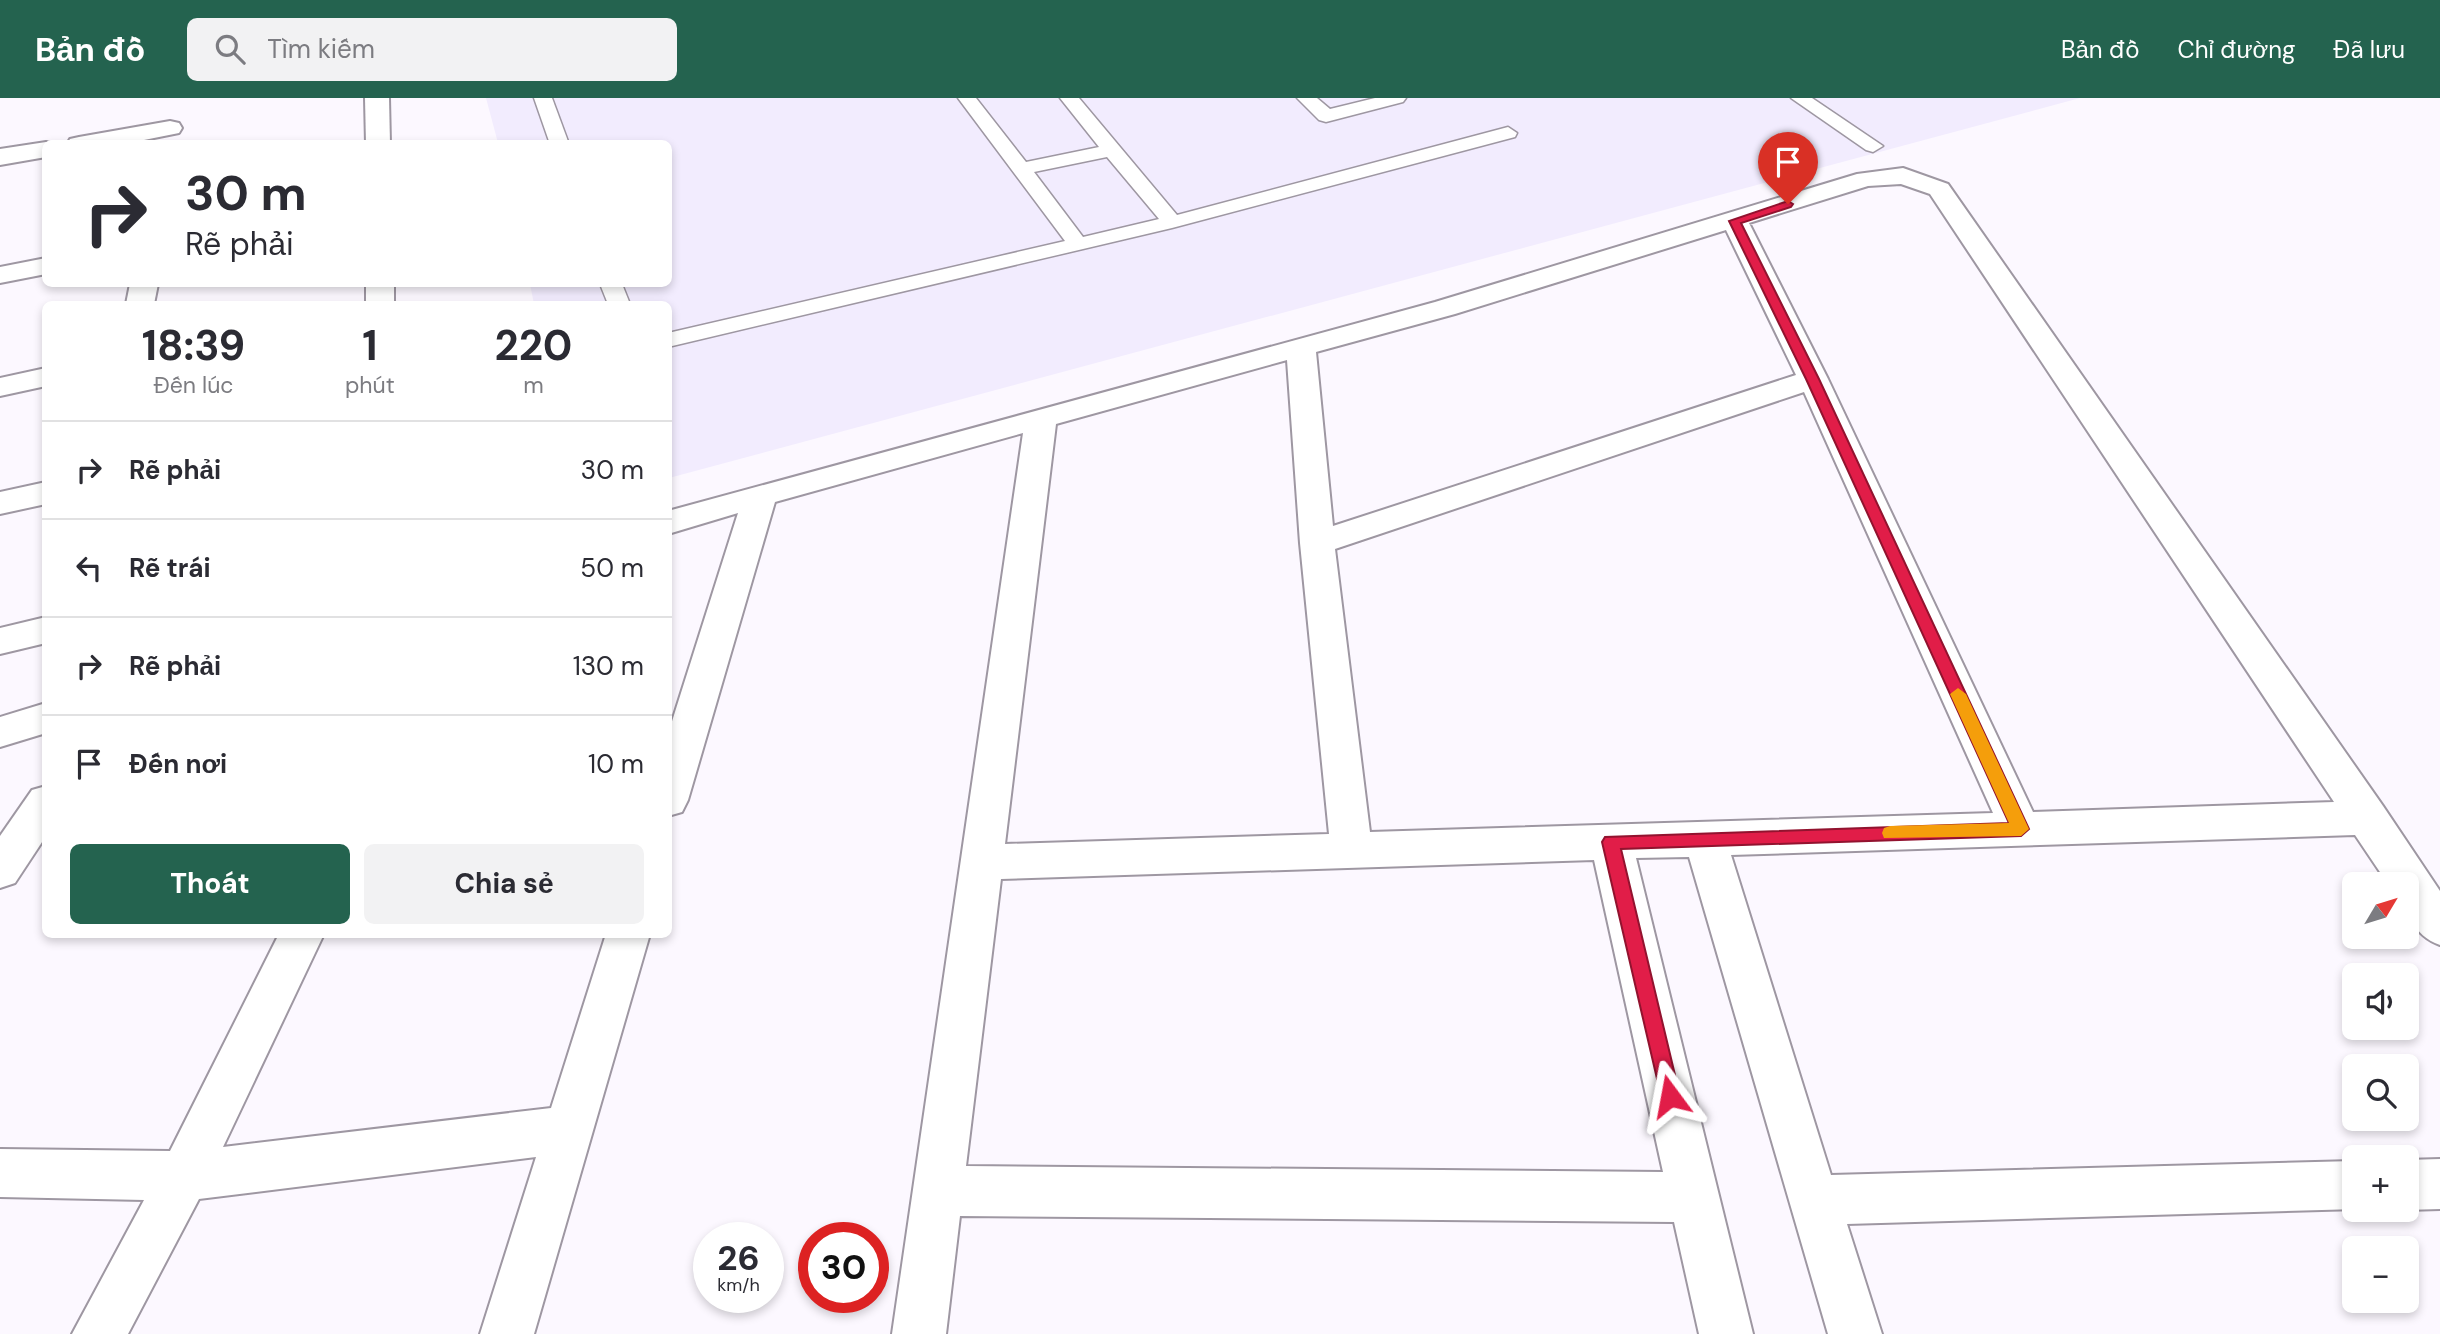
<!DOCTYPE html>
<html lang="vi">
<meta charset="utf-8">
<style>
body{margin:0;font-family:"DM Sans",sans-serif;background:#f2f2f3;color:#2b2b33;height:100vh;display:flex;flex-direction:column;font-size:26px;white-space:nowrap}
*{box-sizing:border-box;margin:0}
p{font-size:23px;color:#7c7c81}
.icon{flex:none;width:38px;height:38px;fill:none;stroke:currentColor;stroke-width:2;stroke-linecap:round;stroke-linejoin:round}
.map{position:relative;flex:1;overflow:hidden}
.drawer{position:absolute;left:42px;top:203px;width:630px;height:637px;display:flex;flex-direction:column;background:#fff;border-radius:10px;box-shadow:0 4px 10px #0003}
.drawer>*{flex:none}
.banner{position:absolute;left:42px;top:42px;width:630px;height:147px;border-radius:10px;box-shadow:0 4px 10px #0003;background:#fff;color:#2b2b33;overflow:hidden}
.needle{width:46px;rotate:52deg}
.buttons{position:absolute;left:2342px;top:774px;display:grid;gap:14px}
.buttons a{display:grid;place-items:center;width:77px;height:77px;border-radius:10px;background:#fff;box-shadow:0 4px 10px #0003;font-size:35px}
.speed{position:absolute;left:693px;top:1124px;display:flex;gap:14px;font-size:35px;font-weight:700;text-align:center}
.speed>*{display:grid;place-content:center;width:91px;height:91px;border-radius:50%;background:#fff;box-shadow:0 4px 10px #0003;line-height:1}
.speed small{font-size:18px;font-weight:400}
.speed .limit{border:10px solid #d22;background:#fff;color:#111}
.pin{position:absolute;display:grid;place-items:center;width:60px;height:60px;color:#fff;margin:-72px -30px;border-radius:50% 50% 50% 0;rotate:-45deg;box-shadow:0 0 7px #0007}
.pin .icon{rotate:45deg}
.me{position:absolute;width:77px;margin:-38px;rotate:347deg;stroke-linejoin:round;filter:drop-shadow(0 0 5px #0008)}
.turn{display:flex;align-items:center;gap:24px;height:147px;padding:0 28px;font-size:32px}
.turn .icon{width:91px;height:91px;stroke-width:2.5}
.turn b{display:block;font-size:49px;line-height:60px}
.eta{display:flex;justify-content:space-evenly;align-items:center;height:119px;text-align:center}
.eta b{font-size:42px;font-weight:700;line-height:49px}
.cta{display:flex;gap:14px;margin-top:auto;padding:14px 28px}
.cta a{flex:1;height:80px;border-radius:10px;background:#24634f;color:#fff;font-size:28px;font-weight:700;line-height:80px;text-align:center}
.cta a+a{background:#f2f2f3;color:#2b2b33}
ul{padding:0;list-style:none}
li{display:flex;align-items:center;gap:21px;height:98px;padding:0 28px;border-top:2px solid #e1e1e2}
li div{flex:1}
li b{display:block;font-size:26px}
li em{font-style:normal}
header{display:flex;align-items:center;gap:42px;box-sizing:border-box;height:98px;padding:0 35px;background:#24634f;color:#fff}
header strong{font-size:33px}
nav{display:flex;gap:38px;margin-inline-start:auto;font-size:24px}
.search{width:490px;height:63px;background:#f2f2f3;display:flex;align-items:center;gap:18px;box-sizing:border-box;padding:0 24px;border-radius:10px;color:#7c7c81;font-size:26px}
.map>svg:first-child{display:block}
.education{fill:#f2ecfe}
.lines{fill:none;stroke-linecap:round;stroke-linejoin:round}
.lane-casing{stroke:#9e97a2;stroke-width:3}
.street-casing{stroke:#9e97a2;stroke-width:4}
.lane{fill:#fff;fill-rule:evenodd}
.street{fill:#fff;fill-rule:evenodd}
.route{fill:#e11d48;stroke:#92132f;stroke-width:2}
.slow{fill:#f59e0b}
</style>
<header>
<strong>Bản đồ</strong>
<div class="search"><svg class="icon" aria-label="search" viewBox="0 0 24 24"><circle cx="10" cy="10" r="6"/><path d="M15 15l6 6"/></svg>Tìm kiếm</div>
<nav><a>Bản đồ</a><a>Chỉ đường</a><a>Đã lưu</a></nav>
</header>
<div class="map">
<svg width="2440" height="1236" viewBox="0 0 2440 1236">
<rect width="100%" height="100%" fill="#fcf8ff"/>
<!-- education -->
<polygon class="education" points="486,0 2080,0 669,380 668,206 534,206 530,186 668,186 668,46 498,45"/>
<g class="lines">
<!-- lane casing -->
<g class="lane-casing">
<g id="lane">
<polygon points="534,0 552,0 569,46 550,46"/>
<path d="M958 0H976L1026 64 1099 49 1060 0H1079L1177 117 1508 29 1517 35 1515 39 1172 130 668 249V235L1065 143ZM1107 59 1159 121 1083 139 1034 74Z"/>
<polygon points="1297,0 1317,0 1330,11 1375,0 1406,0 1403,4 1326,24 1319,22"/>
<polygon points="1791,0 1812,0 1883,48 1873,54 1866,52"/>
<polygon points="600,186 622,186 630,206 608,206"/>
</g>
</g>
<!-- street casing -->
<g class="street-casing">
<g id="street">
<polygon points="365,0 389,0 390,46 366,46"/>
<polygon points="170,23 179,25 182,30 179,35 124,46 67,46 70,41 79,39"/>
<polygon points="46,44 54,46 46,46 46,59 0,67 0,51"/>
<path d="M1903 70 1948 86 2383 708 2440 793V847C2412 837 2406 814 2406 786H2388L2355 737 1731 757 1831 1077 2354 1063V1111H2358L1847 1126 1882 1236H1828L1689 759 1636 760 1753 1236H1699L1674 1124 960 1118 946 1236H892L1023 335 775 404 688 702 682 714 668 718V636L738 415 668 436V413L1435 204 1857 76ZM1901 86 1930 96 2334 704 2033 714 1828 281 1749 125 1868 88ZM1726 132 1796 277 1333 428 1316 254 1455 216ZM1287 262 1300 445 1329 736 1005 746 1056 326ZM1804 294 1993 715 1370 734 1335 451ZM1594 762 1663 1074 966 1068 1001 781Z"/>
<polygon points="46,160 46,176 0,185 0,169"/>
<polygon points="130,186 158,186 154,206 126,206"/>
<rect x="366" y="186" width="28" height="20"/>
<polygon points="46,270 46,288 0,298 0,280"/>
<polygon points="46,384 46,406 0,416 0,394"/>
<polygon points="46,519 46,545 0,556 0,530"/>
<polygon points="46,605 46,635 0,649 0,619"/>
<polygon points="46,688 46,738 15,785 0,790 0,738 32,692"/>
<polygon points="279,836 324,836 223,1049 551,1010 606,836 650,836 534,1236 480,1236 536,1059 199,1101 128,1236 72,1236 144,1102 0,1099 0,1051 170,1053"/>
<polygon points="2440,1061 2440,1111 2406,1112 2405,1111 2406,1062"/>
</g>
</g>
<!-- lane -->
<use href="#lane" class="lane"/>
<!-- street -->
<use href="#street" class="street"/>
</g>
<!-- route -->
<polygon class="route" points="1788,103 1793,106 1791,109 1741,125 1819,281 2029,731 2021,738 1621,751 1680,998 1677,1004 1670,1007 1663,1004 1661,998 1602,744 1605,739 2009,725 1806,281 1729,123"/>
<!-- slow -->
<polygon class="slow" points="1958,590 1966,596 2029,731 2021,738 1884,740 1882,735 1884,730 1890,728 2009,725 1950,596"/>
</svg>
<div class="buttons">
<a><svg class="needle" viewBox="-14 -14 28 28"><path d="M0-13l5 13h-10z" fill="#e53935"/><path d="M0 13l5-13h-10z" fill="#7c7c81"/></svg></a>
<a><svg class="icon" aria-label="sound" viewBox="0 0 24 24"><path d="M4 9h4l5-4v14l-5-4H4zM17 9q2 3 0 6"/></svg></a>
<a><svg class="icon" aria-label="search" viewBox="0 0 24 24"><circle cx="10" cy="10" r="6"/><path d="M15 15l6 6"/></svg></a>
<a>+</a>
<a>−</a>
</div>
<div class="speed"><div>26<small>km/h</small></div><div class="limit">30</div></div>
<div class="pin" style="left:1788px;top:106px;background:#d93025"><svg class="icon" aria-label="arrive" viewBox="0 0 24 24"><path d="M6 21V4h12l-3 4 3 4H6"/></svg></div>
<svg class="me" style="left:1670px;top:998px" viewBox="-20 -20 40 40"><path d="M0-17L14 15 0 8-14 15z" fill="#e11d48" stroke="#fff" stroke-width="4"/></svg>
<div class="banner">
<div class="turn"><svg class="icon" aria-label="right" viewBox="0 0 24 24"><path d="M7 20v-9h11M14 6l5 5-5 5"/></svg><div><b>30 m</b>Rẽ phải</div></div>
</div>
<section class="drawer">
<div class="eta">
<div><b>18:39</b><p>Đến lúc</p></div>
<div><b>1</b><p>phút</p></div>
<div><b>220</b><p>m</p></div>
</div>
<ul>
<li><svg class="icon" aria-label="right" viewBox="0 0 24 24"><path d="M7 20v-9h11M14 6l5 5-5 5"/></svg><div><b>Rẽ phải</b></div><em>30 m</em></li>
<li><svg class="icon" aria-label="left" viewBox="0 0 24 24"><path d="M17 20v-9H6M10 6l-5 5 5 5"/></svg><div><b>Rẽ trái</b></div><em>50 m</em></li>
<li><svg class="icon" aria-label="right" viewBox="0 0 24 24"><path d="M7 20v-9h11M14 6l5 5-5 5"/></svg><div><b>Rẽ phải</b></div><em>130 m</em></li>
<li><svg class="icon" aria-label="arrive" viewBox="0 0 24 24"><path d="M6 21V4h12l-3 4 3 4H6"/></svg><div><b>Đến nơi</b></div><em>10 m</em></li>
</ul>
<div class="cta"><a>Thoát</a><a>Chia sẻ</a></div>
</section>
</div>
